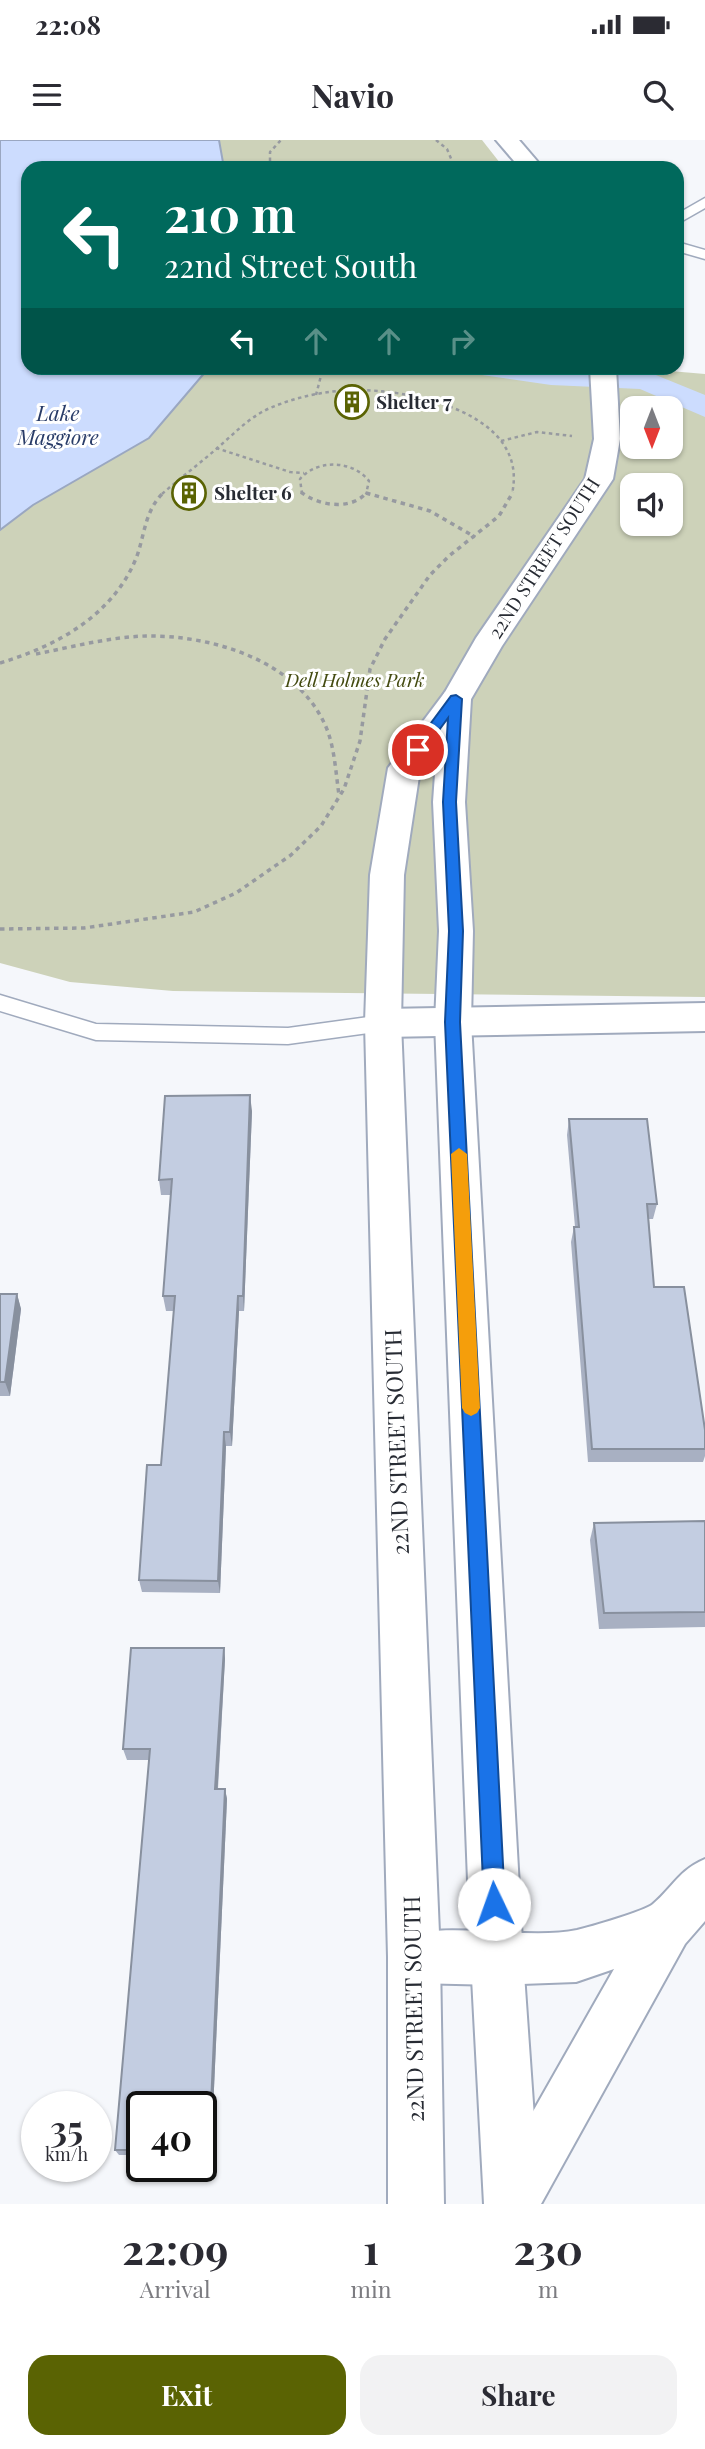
<!DOCTYPE html>
<style>
body{margin:0;font-family:"Playfair Display",serif;background:#f2f2f3;color:#2b2b33;height:100vh;display:flex;flex-direction:column;font-size:26px;white-space:nowrap}
*{box-sizing:border-box;margin:0}
p{font-size:23px;color:#7c7c81}
.icon{flex:none;width:38px;height:38px;fill:none;stroke:currentColor;stroke-width:2;stroke-linecap:round;stroke-linejoin:round}
.map{position:relative;height:2064px;overflow:hidden}
.sheet{display:flex;flex-direction:column;background:#fff;flex:1}
.sheet>*{flex:none}
.banner{position:absolute;left:21px;top:21px;width:663px;height:214px;border-radius:21px;box-shadow:0 2px 5px #0004;background:#00695c;color:#fff;overflow:hidden}
.needle{width:46px;rotate:180deg}
.controls{position:absolute;left:620px;top:256px;display:grid;gap:14px}
.controls a{display:grid;place-items:center;width:63px;height:63px;border-radius:14px;background:#fff;box-shadow:0 2px 5px #0004;font-size:35px}
.speed{position:absolute;left:21px;top:1951px;display:flex;gap:14px;font-size:35px;font-weight:700;text-align:center}
.speed>*{display:grid;place-content:center;width:91px;height:91px;border-radius:50%;background:#fff;box-shadow:0 2px 5px #0004;line-height:1}
.speed small{font-size:18px;font-weight:400}
.speed .limit{border:4px solid #111;border-radius:10px;background:#fff;color:#111}
.pin{position:absolute;display:grid;place-items:center;width:60px;height:60px;color:#fff;margin:-30px;border:4px solid #fff;border-radius:50%;box-shadow:0 2px 7px #0007}
.me{position:absolute;width:77px;margin:-38px;rotate:357deg;stroke-linejoin:round;filter:drop-shadow(0 0 5px #0008)}
.turn{display:flex;align-items:center;gap:24px;height:147px;padding:0 28px;font-size:32px}
.turn .icon{width:91px;height:91px;stroke-width:2.5}
.turn b{display:block;font-size:49px;line-height:60px}
.lanes{display:flex;align-items:center;height:66px;padding:0 28px;background:#0003;justify-content:center;gap:35px;direction:ltr}
.lanes .off{opacity:.35}
.eta{display:flex;justify-content:space-evenly;align-items:center;height:119px;text-align:center}
.eta b{font-size:42px;font-weight:700;line-height:49px}
.primary-button{display:flex;gap:14px;margin-top:auto;padding:14px 28px}
.primary-button a{flex:1;height:80px;border-radius:21px;background:#5a6303;color:#fff;font-size:28px;font-weight:700;line-height:80px;text-align:center}
.primary-button a+a{background:#f2f2f3;color:#2b2b33}
.status{display:flex;justify-content:space-between;align-items:center;height:49px;padding:0 35px;background:#fff;direction:ltr}
.status svg{height:19px;fill:currentColor}
header{display:flex;justify-content:space-between;align-items:center;height:91px;padding:0 28px;background:#fff;font-size:32px;font-weight:700}
.map>svg:first-child{display:block}
.green{fill:#cdd2b9;fill-rule:evenodd}
.water{fill:#ccdcfe;stroke:#9aa7c1;stroke-width:2}
.lines{fill:none;stroke-linecap:round;stroke-linejoin:round}
.canal{fill:#ccdcfe;fill-rule:evenodd}
.lane-casing{stroke:#a0aabd;stroke-width:3}
.street-casing{stroke:#a0aabd;stroke-width:4}
.secondary-casing{stroke:#a0aabd;stroke-width:4}
.path-far1{stroke:#979aa0;stroke-width:2.5;stroke-dasharray:3.5 3.5;stroke-linecap:butt}
.path{stroke:#979aa0;stroke-width:3.5;stroke-dasharray:4.5 4.5;stroke-linecap:butt}
.lane{fill:#fff;fill-rule:evenodd}
.street{fill:#fff;fill-rule:evenodd}
.secondary{fill:#fff;fill-rule:evenodd}
.wall{fill:#a8b0c2}
.shaded-wall{fill:#88909e}
.building{fill:#c3cde1;stroke:#88909e;stroke-width:2}
.route{fill:#1a73e8;stroke:#114b97;stroke-width:2}
.slow{fill:#f59e0b}
.labels{text-anchor:middle;stroke-width:6;stroke-linejoin:round;paint-order:stroke}
.far-poi-label{font-size:19px;font-weight:bold;fill:#272b33;stroke:#fff;text-anchor:start}
.far-street-label{font-size:19px;fill:#272b33;stroke:#fff}
.far-park-label{font-size:19px;font-style:italic;fill:#444b11;stroke:#fff}
.far-water-label{font-size:21px;font-style:italic;fill:#293c68;stroke:#fff}
.street-label{font-size:23px;fill:#272b33;stroke:#fff}
</style>
<div class="status"><b>22:08</b><svg viewBox="0 0 49 12"><path d="M0 12V9h3v3zM5 12V6h3v6zM10 12V3h3v9zM15 12V0h3v12zM26 1h20v11H26zM47 4h2v5h-2z"/></svg></div>
<header><svg class="icon" aria-label="menu" viewBox="0 0 24 24"><path d="M4 6h16M4 12h16M4 18h16"/></svg>Navio<svg class="icon" aria-label="search" viewBox="0 0 24 24"><circle cx="10" cy="10" r="6"/><path d="M15 15l6 6"/></svg></header>
<div class="map">
<svg width="705" height="2064" viewBox="0 0 705 2064">
<rect width="100%" height="100%" fill="#f5f7fb"/>
<!-- green -->
<g class="green">
<polygon points="219,0 482,0 504,28 224,28"/>
<path d="M214 228H635L705 234V857L173 851 70 842 0 823V390L33 365 149 298 207 230ZM632 268H670V306H632ZM632 345H670V383H632Z"/>
</g>
<!-- water -->
<polygon class="water" points="0,0 219,0 224,28 28,28 28,228 214,228 207,230 149,298 33,365 0,390"/>
<g class="lines">
<!-- canal -->
<polygon class="canal" points="477,228 646,231 705,255 705,277 640,249 551,245 482,235"/>
<!-- lane casing -->
<g class="lane-casing">
<g id="lane">
<polygon points="705,58 705,68 677,84 677,74"/>
<polygon points="677,102 705,110 705,119 677,111"/>
<polygon points="0,855 96,884 288,888 383,875 391,877 394,883 391,889 383,891 288,904 96,900 0,871"/>
</g>
</g>
<!-- street casing -->
<g class="street-casing">
<g id="street">
<polygon points="496,0 519,0 543,28 520,28"/>
<polygon points="590,228 616,228 620,299 613,339 502,506 467,566 456,569 445,566 441,559 476,498 585,339 594,299"/>
<polygon points="705,863 705,891 383,897 370,893 365,883 370,873 383,869"/>
<path d="M705 1719V1781L685 1804 541 2064H486L493 2042 614 1829 576 1842 497 1845 414 1843 396 1835 388 1817 396 1799C443 1779 524 1801 577 1790 590 1787 645 1771 653 1764 673 1747 679 1730 705 1719Z"/>
</g>
</g>
<!-- secondary casing -->
<g class="secondary-casing">
<polygon id="secondary" points="456,549 467,552 471,559 465,662 473,791 471,882 523,1819 540,2064 484,2064 471,1819 435,882 439,791 433,662 437,606 420,630 404,735 401,883 440,1817 444,2064 388,2064 388,1817 365,883 370,735 388,628 445,552"/>
</g>
<!-- path-far1 -->
<g class="path-far1">
<polyline points="436,0 447,9 455,28"/>
<polyline points="270,28 270,12 281,0"/>
<polyline points="316,255 323,228"/>
<polyline points="501,301 537,292 572,296"/>
<polyline points="216,308 290,332 304,333"/>
<polyline points="366,353 369,354"/>
<path d="M162 354C180 338 198 325 215 310 233 295 249 277 270 268 296 257 324 251 353 250 411 249 530 273 512 354"/>
<path d="M302 354 300 339C317 319 353 320 369 341L366 354"/>
</g>
<!-- path -->
<g class="path">
<path d="M301 352C318 366 352 371 367 352"/>
<polyline points="366,353 430,371 475,397"/>
<path d="M36 514C72 507 109 497 146 496 214 495 302 522 328 592 335 612 336 635 339 655"/>
<path d="M0 523C57 506 114 475 137 416 145 393 145 370 164 352"/>
<polyline points="0,789 84,788 194,772 236,753 291,715 321,686 344,649 360,601 370,529 385,499 430,435 449,416 499,376 513,352"/>
</g>
<!-- lane -->
<use href="#lane" class="lane"/>
<!-- street -->
<use href="#street" class="street"/>
<!-- secondary -->
<use href="#secondary" class="secondary"/>
</g>
<!-- wall -->
<g class="wall">
<polygon points="252,971 244,1171 239,1171 232,1306 226,1306 220,1453 142,1452 139,1440 161,1325 174,1171 166,1171 163,1156 171,1055 161,1055 159,1040"/>
<polygon points="569,979 657,1064 653,1079 649,1079 654,1147 705,1290 705,1316 703,1322 588,1322 571,1102 574,1087 575,1087 567,995"/>
<polygon points="0,1154 17,1154 21,1169 10,1256 0,1256"/>
<polygon points="705,1381 705,1487 599,1489 590,1400 594,1383"/>
<polygon points="224,1508 225,1519 218,1649 225,1649 227,1659 211,2015 201,2015 201,1967 142,1967 142,2015 119,2015 115,2010 149,1620 127,1620 123,1609"/>
</g>
<!-- shaded-wall -->
<g class="shaded-wall">
<polygon points="250,955 252,971 244,1171 243,1156"/>
<polygon points="17,1154 21,1169 10,1256 5,1242"/>
<polygon points="238,1156 239,1171 232,1306 230,1292"/>
<polygon points="224,1292 226,1306 220,1453 218,1441"/>
<polygon points="224,1508 225,1519 217,1659 215,1649"/>
<polygon points="225,1649 227,1659 211,2015 209,2010"/>
</g>
<!-- building -->
<g class="building">
<polygon points="250,955 243,1156 238,1156 230,1292 224,1292 218,1441 139,1440 147,1325 161,1325 175,1156 163,1156 172,1039 159,1040 165,956"/>
<polygon points="569,979 647,979 657,1064 647,1064 654,1147 684,1147 705,1290 705,1309 592,1309 574,1087 579,1087"/>
<polygon points="0,1154 17,1154 5,1242 0,1242"/>
<polygon points="705,1381 705,1472 604,1473 594,1383"/>
<polygon points="131,1508 224,1508 215,1649 225,1649 209,2010 201,2010 201,1967 142,1967 142,2010 115,2010 150,1609 123,1609"/>
</g>
<!-- route -->
<polygon class="route" points="456,555 462,559 456,662 463,791 460,882 505,1764 502,1771 494,1774 487,1771 484,1764 445,882 449,791 443,662 448,578 422,613 413,613 411,610 451,556"/>
<!-- slow -->
<polygon class="slow" points="459,1008 467,1014 480,1268 477,1273 471,1276 465,1273 462,1268 451,1014"/>
<!-- icons -->
<defs>
<g id="building-ring" transform="scale(1.75)"><circle r="9.5" fill="#fff" stroke="#5a6303" stroke-width="1.5"/><path d="M-4-6H4V6H1V3H-1V6H-4ZM-2.5-4.3h1.7v1.8h-1.7ZM.8-4.3h1.7v1.8H.8ZM-2.5-1h1.7V.8h-1.7ZM.8-1h1.7V.8H.8Z" fill="#5a6303"/></g>
</defs>
<g fill-rule="evenodd">
<use href="#building-ring" x="352" y="262"/>
<use href="#building-ring" x="189" y="353"/>
</g>
<g class="labels">
<!-- far-poi labels -->
<g class="far-poi-label">
<text x="376" y="269">Shelter 7</text>
<text x="214" y="360">Shelter 6</text>
</g>
<!-- far-street labels -->
<g class="far-street-label">
<text transform="translate(544 418) rotate(-57)" y="7">22ND STREET SOUTH</text>
</g>
<!-- far-park labels -->
<g class="far-park-label">
<text x="355" y="547">Dell Holmes Park</text>
</g>
<!-- far-water labels -->
<g class="far-water-label">
<text x="58" y="281">Lake<tspan x="58" dy="24">Maggiore</tspan></text>
</g>
<!-- street labels -->
<g class="street-label">
<text transform="translate(397 1302) rotate(-92)" y="8">22ND STREET SOUTH</text>
<text transform="translate(414 1869) rotate(-91)" y="8">22ND STREET SOUTH</text>
</g>
</g>
</svg>
<div class="controls">
<a><svg class="needle" viewBox="-14 -14 28 28"><path d="M0-13l5 13h-10z" fill="#e53935"/><path d="M0 13l5-13h-10z" fill="#7c7c81"/></svg></a>
<a><svg class="icon" aria-label="sound" viewBox="0 0 24 24"><path d="M4 9h4l5-4v14l-5-4H4zM17 9q2 3 0 6"/></svg></a>
</div>
<div class="speed"><div>35<small>km/h</small></div><div class="limit">40</div></div>
<div class="pin" style="left:418px;top:610px;background:#d93025"><svg class="icon" aria-label="arrive" viewBox="0 0 24 24"><path d="M6 21V4h12l-3 4 3 4H6"/></svg></div>
<svg class="me" style="left:494px;top:1764px" viewBox="-20 -20 40 40"><circle r="19" fill="#fff"/><path d="M0-13L10 11 0 6-10 11z" fill="#1a73e8"/></svg>
<div class="banner">
<div class="turn"><svg class="icon" aria-label="left" viewBox="0 0 24 24"><path d="M17 20v-9H6M10 6l-5 5 5 5"/></svg><div><b>210 m</b>22nd Street South</div></div>
<div class="lanes"><svg class="icon" aria-label="left" viewBox="0 0 24 24"><path d="M17 20v-9H6M10 6l-5 5 5 5"/></svg><svg class="icon off" aria-label="ahead" viewBox="0 0 24 24"><path d="M12 20V5M6 11l6-6 6 6"/></svg><svg class="icon off" aria-label="ahead" viewBox="0 0 24 24"><path d="M12 20V5M6 11l6-6 6 6"/></svg><svg class="icon off" aria-label="right" viewBox="0 0 24 24"><path d="M7 20v-9h11M14 6l5 5-5 5"/></svg></div>
</div>
</div>
<section class="sheet">
<div class="eta">
<div><b>22:09</b><p>Arrival</p></div>
<div><b>1</b><p>min</p></div>
<div><b>230</b><p>m</p></div>
</div>
<div class="primary-button"><a>Exit</a><a>Share</a></div>
</section>
